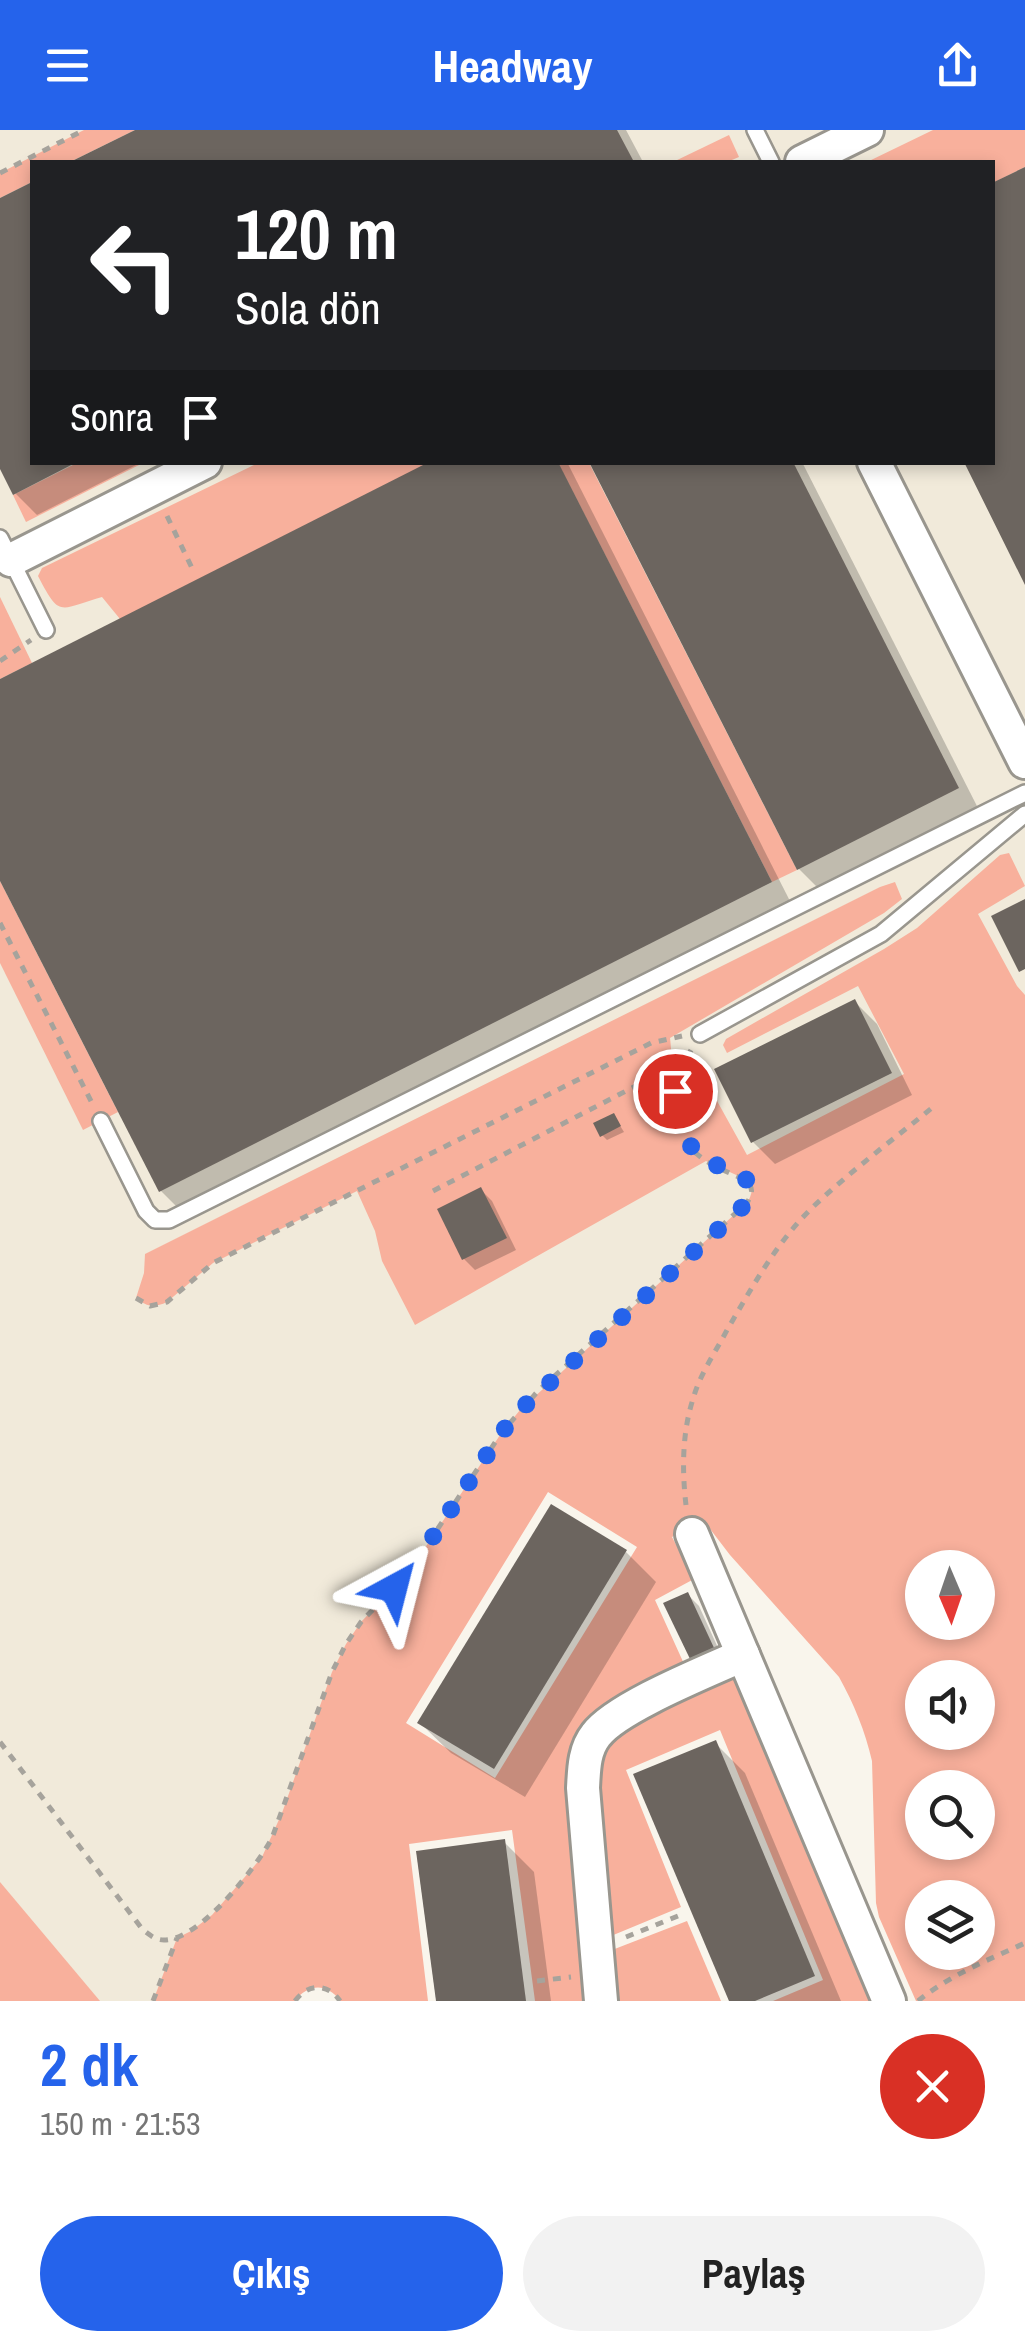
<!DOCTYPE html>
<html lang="tr">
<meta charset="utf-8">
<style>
body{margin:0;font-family:"Archivo Narrow",sans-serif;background:#f2f2f2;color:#222;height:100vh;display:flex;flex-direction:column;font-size:38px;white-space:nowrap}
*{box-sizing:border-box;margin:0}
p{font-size:32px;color:#767676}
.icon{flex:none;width:55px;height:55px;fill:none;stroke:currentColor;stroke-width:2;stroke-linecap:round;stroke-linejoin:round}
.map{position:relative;height:1871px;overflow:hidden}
.side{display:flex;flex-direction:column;background:#fff;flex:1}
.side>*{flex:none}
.top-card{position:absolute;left:30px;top:30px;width:965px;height:305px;border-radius:0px;box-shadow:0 5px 15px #0003;background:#202124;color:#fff;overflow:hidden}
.needle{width:65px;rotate:178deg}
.controls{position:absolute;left:905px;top:1420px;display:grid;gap:20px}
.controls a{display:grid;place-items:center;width:90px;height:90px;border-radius:50%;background:#fff;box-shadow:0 5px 15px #0003;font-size:50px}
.pin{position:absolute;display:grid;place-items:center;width:85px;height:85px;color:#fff;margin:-42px;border:5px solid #fff;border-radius:50%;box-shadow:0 2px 10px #0007}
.me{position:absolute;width:110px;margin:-55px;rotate:38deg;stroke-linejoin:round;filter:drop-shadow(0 0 8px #0008)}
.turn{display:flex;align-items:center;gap:35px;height:210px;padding:0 40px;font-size:45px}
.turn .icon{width:130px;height:130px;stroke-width:2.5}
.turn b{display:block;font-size:70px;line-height:85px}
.then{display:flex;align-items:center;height:95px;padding:0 40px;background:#0003;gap:20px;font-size:38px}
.round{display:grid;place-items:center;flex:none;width:105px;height:105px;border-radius:52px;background:#f2f2f2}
.head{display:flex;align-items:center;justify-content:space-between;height:170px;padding:0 40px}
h1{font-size:60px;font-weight:800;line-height:75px;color:#2563eb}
.action{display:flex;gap:20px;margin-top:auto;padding:20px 40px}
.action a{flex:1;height:115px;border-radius:60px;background:#2563eb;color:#fff;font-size:40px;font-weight:800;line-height:115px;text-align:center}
.action a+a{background:#f2f2f2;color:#222}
header{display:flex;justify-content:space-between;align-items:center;height:130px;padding:0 40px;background:#2563eb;color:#fff;font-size:45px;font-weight:800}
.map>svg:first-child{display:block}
.built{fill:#f1eada;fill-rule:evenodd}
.green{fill:#f8b09c;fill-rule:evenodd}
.shadow{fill:#0003}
.building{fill:#6c655f}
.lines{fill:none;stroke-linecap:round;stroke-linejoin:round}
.lane-casing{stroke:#99968e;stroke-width:20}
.street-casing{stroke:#99968e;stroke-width:38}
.path{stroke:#a6a39c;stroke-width:5;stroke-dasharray:8 8;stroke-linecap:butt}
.lane{stroke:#fff;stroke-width:15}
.street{stroke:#fff;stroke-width:32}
.route{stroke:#2563eb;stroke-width:18;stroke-dasharray:0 32.4}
</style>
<header><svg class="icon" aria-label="menu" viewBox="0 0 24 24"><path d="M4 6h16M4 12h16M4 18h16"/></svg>Headway<svg class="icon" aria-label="share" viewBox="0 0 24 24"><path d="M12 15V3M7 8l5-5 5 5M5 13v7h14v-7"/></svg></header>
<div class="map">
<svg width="1025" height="1871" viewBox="0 0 1025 1871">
<rect width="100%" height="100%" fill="#f9f5ec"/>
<!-- built -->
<path class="built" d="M0 0H1025V908L601 1230 228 1871H0ZM32 32H992V332H32Z"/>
<!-- green -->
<g class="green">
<polygon points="84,0 135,0 70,32 32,32 32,52 0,68 0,43"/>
<polygon points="933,0 1025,0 1025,37 993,53 992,32 867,32"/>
<polygon points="729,5 739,27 727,32 673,32"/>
<polygon points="77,333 143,333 26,392 13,365"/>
<path d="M258 333H429L120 489 102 467C58 480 60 488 38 446L42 438Z"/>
<polygon points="558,333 589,333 797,740 772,752"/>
<polygon points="0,467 32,533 0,549"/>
<path d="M1009 723 1025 756 978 784 1017 856 1025 865V1871H916L879 1787 876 1773 872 1631C865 1601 854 1574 839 1547L730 1425 707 1395 698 1393 672 1407 694 1449 655 1470 685 1536 603 1580 587 1871H535L512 1700 409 1714 428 1871H340C328 1853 308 1853 295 1871H153L177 1808 191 1801 212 1785 262 1727 282 1683 332 1542 346 1514 361 1492 409 1442 502 1302 520 1280 747 1073C752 1064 754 1059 747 1050L706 1031 415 1195 382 1131 375 1101 357 1061 213 1133 167 1172C154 1178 147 1177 136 1168L144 1143 145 1124 880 757 895 752 902 769 884 783 670 908C672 923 670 940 686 948L701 942 747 1025 904 944 858 856 727 923 723 915 726 909 884 819 917 798 1000 725ZM548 1362 637 1417 495 1648 406 1593ZM922 1438H978V1492H922ZM922 1548H978V1602H922ZM922 1658H978V1712H922ZM922 1768H978V1822H922Z"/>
<polygon points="0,751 118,982 83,1000 0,833"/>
<polygon points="735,1545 872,1871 773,1871 823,1850 720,1600 626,1640 681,1777 611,1806 599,1657 601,1630 606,1618 616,1607 644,1588"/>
<polygon points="0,1752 100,1871 0,1871"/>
<polygon points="687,1791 721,1871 616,1871 612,1820"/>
</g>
<!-- shadow -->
<g class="shadow">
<polygon points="140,0 626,0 643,32 76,32"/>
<polygon points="32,54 32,332 142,332 37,385 15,363 0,333 0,71"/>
<polygon points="434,332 567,332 792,775 183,1083 161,1061 0,745 0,552"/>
<polygon points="592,332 802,332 979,680 821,761 799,739"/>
<polygon points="855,872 877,894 912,965 775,1034 753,1012"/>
<polygon points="614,986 624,1002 607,1010 602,1005"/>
<polygon points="481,1060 492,1071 516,1120 475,1140 464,1129"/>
<polygon points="626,1422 656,1452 525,1667 451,1623 420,1593"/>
<polygon points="688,1465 699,1476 724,1531 704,1541"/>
<polygon points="715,1613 745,1643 841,1871 731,1871"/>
<polygon points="504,1712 534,1742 551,1871 438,1871"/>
</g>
<!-- building -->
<g class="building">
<polygon points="135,0 617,0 634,32 70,32"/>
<polygon points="1025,37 1025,455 964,332 992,332 992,53"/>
<polygon points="32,52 32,332 77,332 13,365 0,339 0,68"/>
<polygon points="429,332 558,332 772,752 159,1062 0,751 0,549"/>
<polygon points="589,332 793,332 959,658 797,740"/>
<polygon points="1025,769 1025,839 1019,842 991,786"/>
<polygon points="855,869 892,943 751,1013 714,939"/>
<polygon points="614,983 621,996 600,1007 593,993"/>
<polygon points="481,1057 507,1108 462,1130 437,1079"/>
<polygon points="551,1374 627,1420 494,1639 417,1593"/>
<polygon points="688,1462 715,1520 691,1531 663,1473"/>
<polygon points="716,1610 815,1846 755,1871 729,1871 633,1644"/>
<polygon points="505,1709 526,1871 436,1871 416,1721"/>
</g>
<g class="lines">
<!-- lane casing -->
<g class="lane-casing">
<g id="lane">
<polyline points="755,0 771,32"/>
<polyline points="0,408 46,500"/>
<polyline points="700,904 881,804 1025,684"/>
<polyline points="101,991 146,1081 155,1090 169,1090 1025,663"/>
</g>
</g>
<!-- street casing -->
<g class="street-casing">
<g id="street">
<polyline points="802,32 867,0"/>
<polyline points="874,332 1025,632"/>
<polyline points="11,430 205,332"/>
<polyline points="692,1404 889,1871"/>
<path d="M601 1871 583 1658C584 1640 584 1620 596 1605 617 1577 708 1541 743 1525"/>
</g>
</g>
<!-- path -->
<g class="path">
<polyline points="0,43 84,0"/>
<polyline points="167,386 192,438"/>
<polyline points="0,531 31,510"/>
<polyline points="0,793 92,973"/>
<polyline points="433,1061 682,932"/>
<polyline points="136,1168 150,1176 167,1172 213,1133 651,913 682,906"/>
<path d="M686 1375C682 1341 682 1303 693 1269 700 1244 715 1223 727 1200 753 1156 777 1111 815 1075 852 1040 894 1009 933 977"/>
<path d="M0 1612 143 1800C150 1805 155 1810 164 1810 200 1810 256 1738 272 1708L332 1542 346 1514 361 1492 409 1442 502 1302 538 1261 747 1073C752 1064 754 1059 747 1051 731 1043 710 1036 697 1024 664 995 674 953 691 920"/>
<polyline points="626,1807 683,1784"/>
<polyline points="537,1851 571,1847"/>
<polyline points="153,1871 177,1808"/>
<path d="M295 1871C308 1853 328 1853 340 1871"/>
<path d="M918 1871C950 1845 988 1830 1025 1813"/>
</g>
<!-- lane -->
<use href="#lane" class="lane"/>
<!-- street -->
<use href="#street" class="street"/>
</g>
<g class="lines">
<!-- route -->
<path class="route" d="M394 1458 423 1422 502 1302 520 1280 731 1088C742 1077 759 1065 747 1050 701 1028 674 1018 675 961"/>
</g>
</svg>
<div class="controls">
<a><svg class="needle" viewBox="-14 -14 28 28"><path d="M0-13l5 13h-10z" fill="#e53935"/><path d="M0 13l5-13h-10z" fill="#767676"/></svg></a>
<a><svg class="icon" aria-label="sound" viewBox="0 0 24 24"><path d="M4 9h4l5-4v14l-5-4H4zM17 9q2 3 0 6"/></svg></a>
<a><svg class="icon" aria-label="search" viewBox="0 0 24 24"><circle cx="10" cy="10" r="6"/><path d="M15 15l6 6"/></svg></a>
<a><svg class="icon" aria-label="layers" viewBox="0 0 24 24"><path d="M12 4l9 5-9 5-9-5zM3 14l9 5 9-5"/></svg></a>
</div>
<div class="pin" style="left:675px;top:961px;background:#d93025"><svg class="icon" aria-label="arrive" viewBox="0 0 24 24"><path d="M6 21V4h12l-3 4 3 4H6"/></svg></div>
<svg class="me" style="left:394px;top:1458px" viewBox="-20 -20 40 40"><path d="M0-17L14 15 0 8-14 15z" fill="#2563eb" stroke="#fff" stroke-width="4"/></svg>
<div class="top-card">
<div class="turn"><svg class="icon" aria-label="left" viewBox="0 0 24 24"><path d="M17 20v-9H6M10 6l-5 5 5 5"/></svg><div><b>120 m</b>Sola dön</div></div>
<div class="then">Sonra<svg class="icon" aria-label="arrive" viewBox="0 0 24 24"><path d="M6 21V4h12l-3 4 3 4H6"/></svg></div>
</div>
</div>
<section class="side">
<div class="head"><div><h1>2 dk</h1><p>150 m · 21:53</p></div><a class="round" style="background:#d93025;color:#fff"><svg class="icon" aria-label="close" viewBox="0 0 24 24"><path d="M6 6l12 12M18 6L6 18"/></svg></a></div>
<div class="action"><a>Çıkış</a><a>Paylaş</a></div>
</section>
